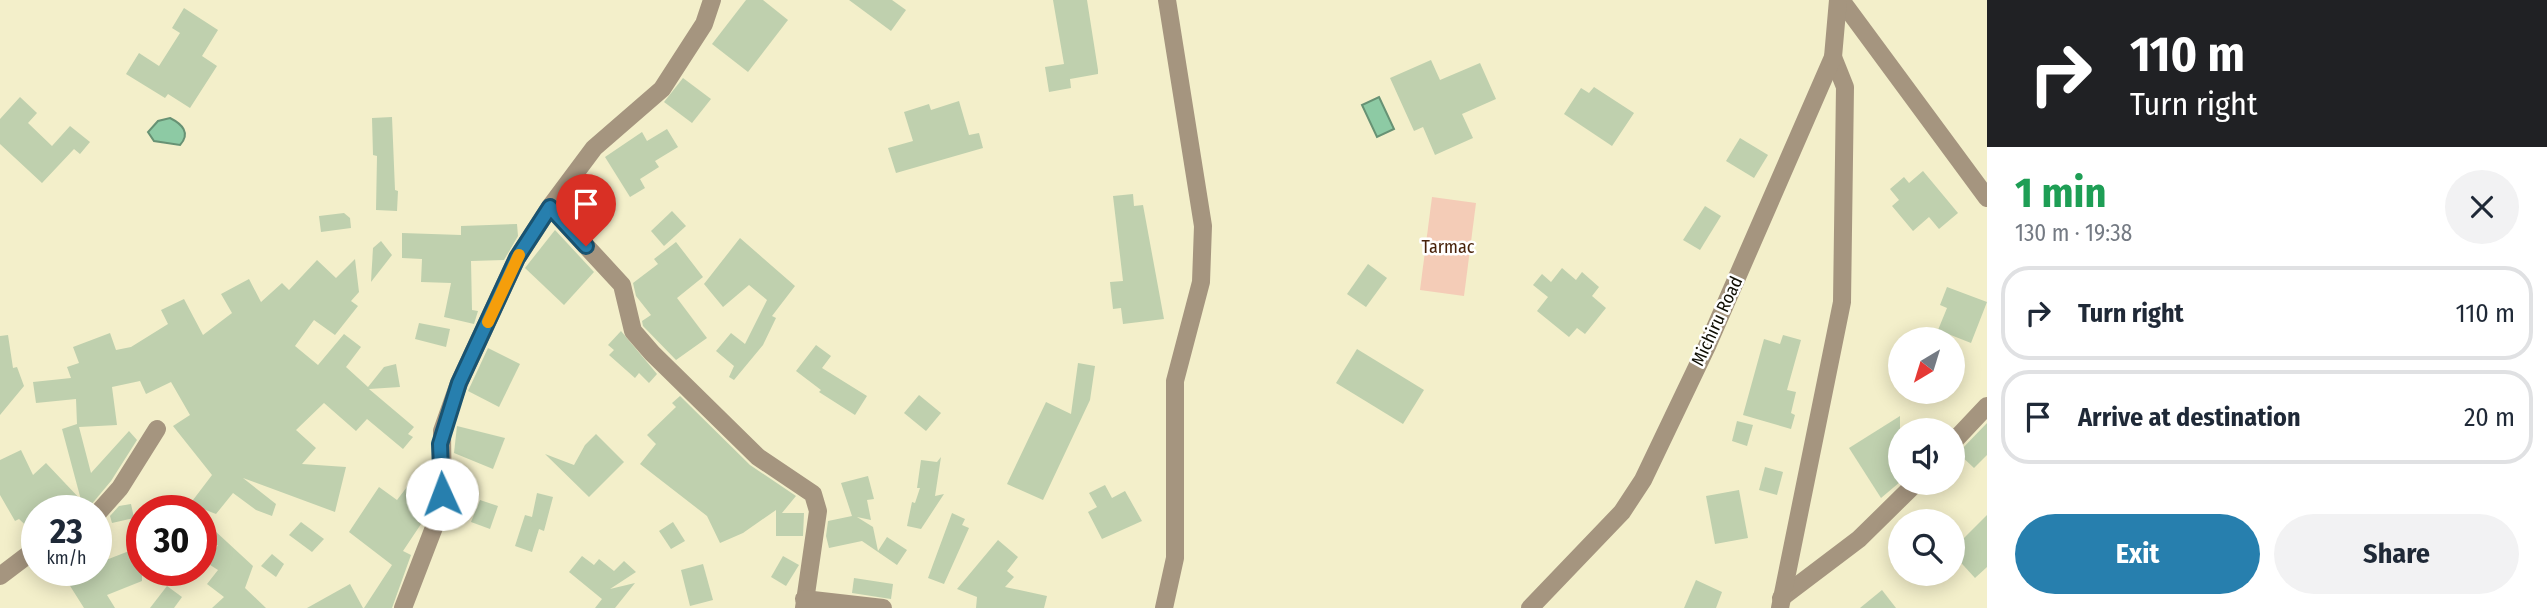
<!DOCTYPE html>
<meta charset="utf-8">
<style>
body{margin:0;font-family:"Fira Sans Condensed",sans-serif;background:#f2f2f3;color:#1f2937;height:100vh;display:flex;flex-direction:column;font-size:26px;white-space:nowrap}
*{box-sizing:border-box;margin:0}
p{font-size:23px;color:#747a83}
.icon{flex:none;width:38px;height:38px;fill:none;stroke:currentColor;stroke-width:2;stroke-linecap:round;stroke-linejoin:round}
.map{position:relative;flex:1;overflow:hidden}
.drawer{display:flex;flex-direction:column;background:#fff;width:560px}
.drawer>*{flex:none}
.guide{background:#202124;color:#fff;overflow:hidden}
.needle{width:46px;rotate:218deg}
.buttons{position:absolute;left:1888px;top:327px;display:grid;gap:14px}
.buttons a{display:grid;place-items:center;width:77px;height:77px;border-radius:50%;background:#fff;box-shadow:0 4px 18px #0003;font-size:35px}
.speed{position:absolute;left:21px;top:495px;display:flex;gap:14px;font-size:35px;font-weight:700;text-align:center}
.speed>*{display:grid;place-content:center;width:91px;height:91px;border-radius:50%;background:#fff;box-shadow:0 4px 18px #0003;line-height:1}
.speed small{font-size:18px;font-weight:400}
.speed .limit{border:10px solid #d22;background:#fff;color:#111}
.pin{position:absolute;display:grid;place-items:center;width:60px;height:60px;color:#fff;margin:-72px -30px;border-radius:50% 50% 50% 0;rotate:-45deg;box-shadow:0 0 7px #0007}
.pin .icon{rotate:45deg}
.me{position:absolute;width:77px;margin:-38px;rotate:358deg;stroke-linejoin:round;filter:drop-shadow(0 0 5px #0008)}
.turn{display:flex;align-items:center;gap:24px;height:147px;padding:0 28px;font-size:32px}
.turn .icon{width:91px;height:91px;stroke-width:2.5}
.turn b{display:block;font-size:49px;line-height:60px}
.round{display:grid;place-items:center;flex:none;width:74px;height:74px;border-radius:37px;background:#f2f2f3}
.head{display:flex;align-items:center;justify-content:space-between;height:119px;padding:0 28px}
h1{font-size:42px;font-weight:700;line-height:52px;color:#1e9e55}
.action{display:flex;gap:14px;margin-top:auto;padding:14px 28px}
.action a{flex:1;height:80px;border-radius:42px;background:#277fae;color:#fff;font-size:28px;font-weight:700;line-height:80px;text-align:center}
.action a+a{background:#f2f2f3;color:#1f2937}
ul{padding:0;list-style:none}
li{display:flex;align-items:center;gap:21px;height:94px;margin:0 14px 10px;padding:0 14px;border:4px solid #e0e1e3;border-radius:28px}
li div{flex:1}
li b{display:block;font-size:26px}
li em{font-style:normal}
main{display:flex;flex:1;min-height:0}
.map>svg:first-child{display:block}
.green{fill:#f4ccb7}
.water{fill:#8dcaa4;stroke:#679274;stroke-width:2}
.building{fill:#bfd0ae}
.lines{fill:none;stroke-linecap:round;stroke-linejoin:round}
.minor{stroke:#a5957f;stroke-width:18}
.tertiary{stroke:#a5957f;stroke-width:18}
.route-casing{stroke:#195371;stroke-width:18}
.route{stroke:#277fae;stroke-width:12}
.slow{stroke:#f59e0b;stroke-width:12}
.labels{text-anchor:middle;stroke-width:5;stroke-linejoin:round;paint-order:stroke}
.park-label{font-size:18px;fill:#48220a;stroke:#fff}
.street-label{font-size:18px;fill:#0f0e03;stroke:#fff}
</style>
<main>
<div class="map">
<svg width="1987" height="608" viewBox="0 0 1987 608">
<rect width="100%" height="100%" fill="#f3efca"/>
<!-- green -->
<polygon class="green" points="1432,197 1476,203 1464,296 1420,290"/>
<!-- water -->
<g class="water">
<polygon points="1379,97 1394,129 1377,137 1362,105"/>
<path d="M170 118C182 124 191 133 180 145L154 141 148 132 158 121Z"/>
</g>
<!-- building -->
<g class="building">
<polygon points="746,0 763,0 788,20 748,72 712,44"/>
<polygon points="849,0 892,0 906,10 891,31"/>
<polygon points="1053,0 1087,0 1098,70 1098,74 1070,79 1071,88 1049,92 1045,67 1064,64"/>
<polygon points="184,8 218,30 202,56 217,66 190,108 168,94 165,98 126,74 139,53 159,66 180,33 172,28"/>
<polygon points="1431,60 1440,80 1480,63 1496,99 1462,114 1473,138 1435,155 1423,127 1414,131 1390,78"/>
<polygon points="683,78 711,99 692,123 664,102"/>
<polygon points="1594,87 1634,113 1612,146 1564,114 1581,88 1589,93"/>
<polygon points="20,97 37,113 28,123 52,146 70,126 90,142 80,154 74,149 42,183 0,144 0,119"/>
<polygon points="959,101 969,135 979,133 983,148 896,173 888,148 913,141 904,112 929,104 931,110"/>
<polygon points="392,117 395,190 398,191 397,211 376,210 377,156 373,155 372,118"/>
<polygon points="667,129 678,147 655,161 659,167 640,179 645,188 630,197 605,157 642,132 647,141"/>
<polygon points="1740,138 1768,155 1754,178 1726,161"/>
<polygon points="1923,171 1958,213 1939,229 1929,217 1913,231 1892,206 1899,200 1890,189 1904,177 1909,183"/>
<polygon points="1133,194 1134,206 1143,205 1164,319 1123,324 1121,308 1113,309 1110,282 1123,281 1113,196"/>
<polygon points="1705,206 1721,216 1700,250 1683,240"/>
<polygon points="672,211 686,226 664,246 651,231"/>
<polygon points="344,213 350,218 351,228 321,232 319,216"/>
<polygon points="517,224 518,236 504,260 471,261 472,310 478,311 474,324 444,317 451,283 421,282 422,259 402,258 402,233 461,235 461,226"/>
<polygon points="555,230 594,272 564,305 525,268"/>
<polygon points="740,238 795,286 772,316 776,318 763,345 734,380 729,377 734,366 716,351 731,333 745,344 767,300 749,285 723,307 704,284"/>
<polygon points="381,241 392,255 371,282 373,248"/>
<polygon points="676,242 703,277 677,298 707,338 676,360 643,326 642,321 651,315 636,296 633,283 658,264 654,259"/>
<polygon points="355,259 359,292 351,301 358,306 335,335 314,320 295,346 318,365 344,334 361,347 346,367 368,387 384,367 396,364 400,387 369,389 414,427 408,434 413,437 403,449 367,419 356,431 324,403 296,430 316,448 302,464 346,467 335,512 243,478 276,504 272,516 256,510 233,493 216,514 190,504 212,475 173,426 190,415 171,382 146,394 140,381 112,387 117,425 79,427 91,473 129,431 137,440 111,481 86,511 37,511 37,536 19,519 15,521 0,495 0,460 21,450 33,475 46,463 81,500 62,429 77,424 76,399 36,403 33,382 71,378 67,367 79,363 73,347 110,333 116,350 131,347 168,324 161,310 184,299 203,335 232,313 221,294 249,279 261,302 282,283 289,290 317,260 336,278"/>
<polygon points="1368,264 1387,278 1366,307 1347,294"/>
<polygon points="1562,268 1576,280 1582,272 1599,287 1592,296 1606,308 1585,334 1577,328 1569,337 1537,311 1548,297 1533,285 1542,274 1551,282"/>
<polygon points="1947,287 1987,302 1971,343 1938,330 1947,308 1940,305"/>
<polygon points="419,323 450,329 446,347 415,339"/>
<polygon points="621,331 657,374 649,383 639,373 635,378 609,355 614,350 608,345"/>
<polygon points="8,335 13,368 17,367 24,386 0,415 0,336"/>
<polygon points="1783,335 1801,340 1787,390 1796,392 1791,413 1795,415 1791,429 1743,415 1764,339 1780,344"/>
<polygon points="816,345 831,356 822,368 867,396 855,415 819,392 821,390 796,371"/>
<polygon points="488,348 520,364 499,407 468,391"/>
<polygon points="1357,349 1424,390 1403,424 1336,383"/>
<polygon points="1078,363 1095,366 1090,400 1043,500 1007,484 1046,402 1071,414"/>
<polygon points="919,395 941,413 926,431 904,413"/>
<polygon points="680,396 750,465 796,496 782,513 804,513 803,536 776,536 776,510 743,533 720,543 707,516 640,464 656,444 647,435 676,407 672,403"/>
<polygon points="1900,416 1900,482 1881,498 1849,448"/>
<polygon points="1737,421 1753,425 1747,446 1732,441"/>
<polygon points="1987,423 1987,455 1974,468 1958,453"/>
<polygon points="457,426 505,438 493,469 454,453"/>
<polygon points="596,434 624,462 589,497 545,454 574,465 585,445"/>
<polygon points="941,457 935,496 944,494 921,529 907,526 912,502 915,503 920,488 917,488 921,460 937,462"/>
<polygon points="1765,467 1783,472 1777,495 1759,490"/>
<polygon points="868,476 874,499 867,500 871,520 857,517 873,527 878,551 887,537 907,550 897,565 862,541 829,548 826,536 828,521 852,516 841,483"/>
<polygon points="410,483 430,497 418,513 425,518 403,551 411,555 392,608 364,608 392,565 349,532 379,487 397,500"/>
<polygon points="1105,485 1112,498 1125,491 1142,521 1102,539 1088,512 1097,507 1089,493"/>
<polygon points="1739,490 1748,538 1715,544 1706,496"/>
<polygon points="537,493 553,497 544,531 539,529 532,552 515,546 525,515 532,517"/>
<polygon points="480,500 498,506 490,529 471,522"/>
<polygon points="131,504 134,518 112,523 110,516 119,506"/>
<polygon points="952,513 965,519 962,525 969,528 944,584 928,578"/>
<polygon points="1987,515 1987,567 1975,578 1953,554 1953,549"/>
<polygon points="201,518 253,566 245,588 266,608 212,608 224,597 207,584 218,570 207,563 218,545 201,549"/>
<polygon points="301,522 324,539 312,552 289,535"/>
<polygon points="673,522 685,541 671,549 659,531"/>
<polygon points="96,540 106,560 142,546 142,581 107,595 115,608 84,608 60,570 96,570"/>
<polygon points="998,540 1018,557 1007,571 1014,577 1005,587 1047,596 1044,608 976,608 977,597 957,589"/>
<polygon points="272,554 284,564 276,577 261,566"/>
<polygon points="582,556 594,565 599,559 614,571 624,561 636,572 610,589 635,583 615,608 595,608 602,599 569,572"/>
<polygon points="783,556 799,565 786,586 771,577"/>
<polygon points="703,564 713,600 690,606 681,570"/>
<polygon points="854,578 893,584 891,599 852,593"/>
<polygon points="1696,580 1722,592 1716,608 1684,608"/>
<polygon points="350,584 363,608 307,608"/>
<polygon points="167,586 182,597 174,608 150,608"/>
<polygon points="1882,590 1896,608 1860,608"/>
</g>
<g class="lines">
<!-- minor -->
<g class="minor">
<polyline points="1841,0 1987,198"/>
<polyline points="550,207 622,285 633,331 652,353 758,457 813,494 818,511 804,608"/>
<polyline points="1953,442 1987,406"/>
<polyline points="96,515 120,488 157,429"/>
<polyline points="0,576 37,548"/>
<polyline points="1781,598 1859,539 1916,483"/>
<polyline points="804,599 883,608"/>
<polyline points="403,608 443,504 442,431 459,383 517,258 550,207 594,148 662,89 704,24 712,0"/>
<polyline points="1164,608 1175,558 1175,381 1201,282 1203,226 1167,0"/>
<polyline points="1780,608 1842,302 1845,87 1833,57"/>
</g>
<!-- tertiary -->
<polyline class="tertiary" points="1530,608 1622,512 1643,480 1708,344 1833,57 1838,0"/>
</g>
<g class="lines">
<!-- route casing -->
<g class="route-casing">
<polyline id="route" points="442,494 440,444 459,383 517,258 550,207 586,246"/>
</g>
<!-- route -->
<use href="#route" class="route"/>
<!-- slow -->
<polyline class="slow" points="488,322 519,255"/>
</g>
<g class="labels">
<!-- park labels -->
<g class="park-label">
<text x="1448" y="253">Tarmac</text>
</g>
<!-- street labels -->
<g class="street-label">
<text transform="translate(1717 321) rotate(-65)" y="6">Michiru Road</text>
</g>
</g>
</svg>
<div class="buttons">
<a><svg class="needle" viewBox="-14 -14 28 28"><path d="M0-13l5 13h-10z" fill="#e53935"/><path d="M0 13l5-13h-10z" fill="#747a83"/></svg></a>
<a><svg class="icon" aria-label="sound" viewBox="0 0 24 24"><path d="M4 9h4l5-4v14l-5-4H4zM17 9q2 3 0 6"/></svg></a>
<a><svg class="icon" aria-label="search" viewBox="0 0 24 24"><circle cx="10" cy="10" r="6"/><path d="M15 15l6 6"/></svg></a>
</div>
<div class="speed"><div>23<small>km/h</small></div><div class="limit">30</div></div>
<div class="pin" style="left:586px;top:246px;background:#d93025"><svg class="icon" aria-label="arrive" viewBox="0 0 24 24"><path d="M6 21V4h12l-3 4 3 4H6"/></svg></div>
<svg class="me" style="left:442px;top:494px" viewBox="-20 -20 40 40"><circle r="19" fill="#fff"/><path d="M0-13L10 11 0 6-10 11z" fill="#277fae"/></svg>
</div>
<section class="drawer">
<div class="guide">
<div class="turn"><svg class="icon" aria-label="right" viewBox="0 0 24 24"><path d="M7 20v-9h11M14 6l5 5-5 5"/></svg><div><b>110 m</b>Turn right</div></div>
</div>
<div class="head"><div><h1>1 min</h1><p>130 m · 19:38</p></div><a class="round"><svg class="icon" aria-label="close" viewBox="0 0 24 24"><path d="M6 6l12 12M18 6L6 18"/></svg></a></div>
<ul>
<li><svg class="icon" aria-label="right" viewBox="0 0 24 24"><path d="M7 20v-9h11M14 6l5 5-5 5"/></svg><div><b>Turn right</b></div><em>110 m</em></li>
<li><svg class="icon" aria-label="arrive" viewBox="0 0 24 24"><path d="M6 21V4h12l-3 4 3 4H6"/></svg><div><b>Arrive at destination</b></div><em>20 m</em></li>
</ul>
<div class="action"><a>Exit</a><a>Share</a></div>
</section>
</main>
